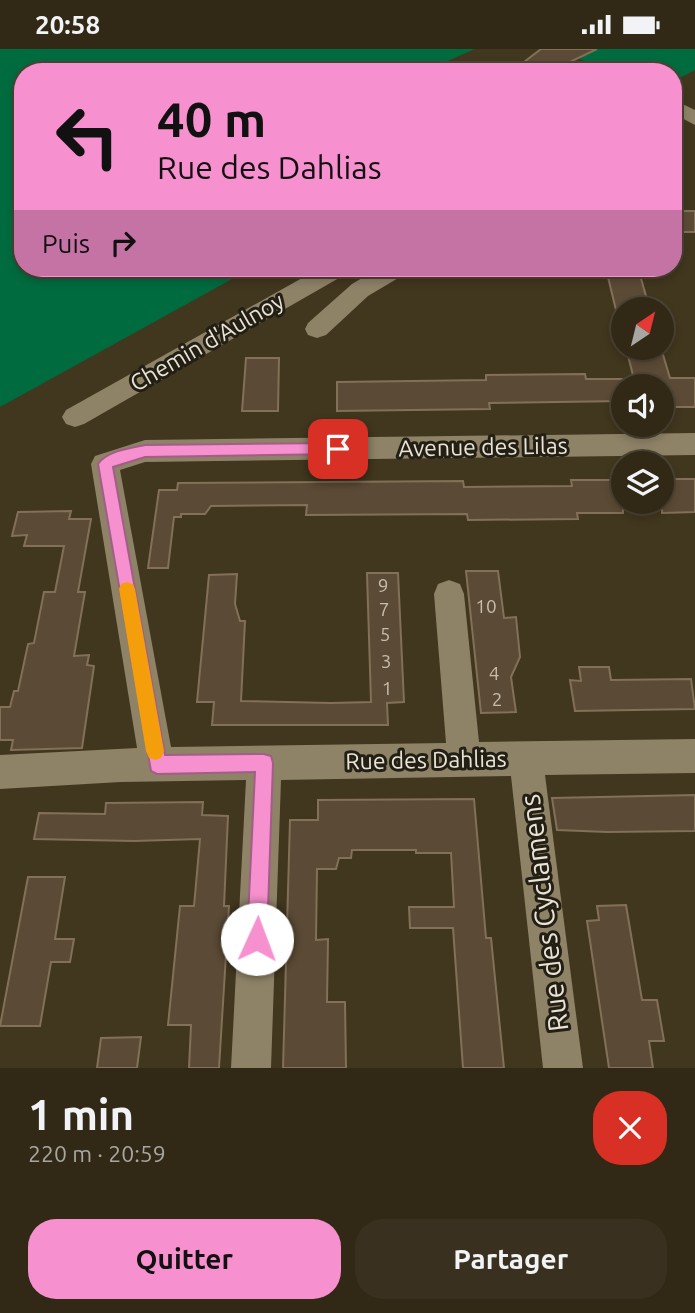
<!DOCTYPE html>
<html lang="fr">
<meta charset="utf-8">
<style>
body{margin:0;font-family:Ubuntu,sans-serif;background:#39301f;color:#f1f3f6;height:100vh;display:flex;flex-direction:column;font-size:26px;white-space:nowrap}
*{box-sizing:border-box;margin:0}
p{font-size:23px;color:#a8a6a1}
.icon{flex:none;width:38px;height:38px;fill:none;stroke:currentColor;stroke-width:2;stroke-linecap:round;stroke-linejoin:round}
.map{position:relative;height:1019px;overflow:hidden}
.side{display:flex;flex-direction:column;background:#312816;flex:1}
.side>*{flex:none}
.top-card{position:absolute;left:14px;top:14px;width:668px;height:214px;border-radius:28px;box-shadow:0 4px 10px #0003,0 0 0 2px #4c4435;background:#f790ce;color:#111;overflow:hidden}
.needle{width:46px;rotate:35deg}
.tools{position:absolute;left:611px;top:248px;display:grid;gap:14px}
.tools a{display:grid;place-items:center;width:63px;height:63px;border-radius:50%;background:#312816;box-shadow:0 4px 10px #0003,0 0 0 2px #4c4435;font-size:35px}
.pin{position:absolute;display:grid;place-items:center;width:60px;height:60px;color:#fff;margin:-30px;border-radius:14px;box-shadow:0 4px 10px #0006}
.me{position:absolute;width:77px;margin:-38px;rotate:2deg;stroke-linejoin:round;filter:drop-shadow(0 0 5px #0008)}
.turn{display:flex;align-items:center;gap:24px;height:147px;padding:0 28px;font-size:32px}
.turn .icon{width:91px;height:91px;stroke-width:2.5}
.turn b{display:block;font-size:49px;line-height:60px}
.then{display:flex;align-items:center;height:66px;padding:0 28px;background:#0003;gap:14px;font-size:26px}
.round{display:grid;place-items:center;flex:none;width:74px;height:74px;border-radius:28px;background:#39301f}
.overview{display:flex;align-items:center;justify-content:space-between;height:119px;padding:0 28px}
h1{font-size:42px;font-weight:700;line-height:52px}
.primary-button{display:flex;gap:14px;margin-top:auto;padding:14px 28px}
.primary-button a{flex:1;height:80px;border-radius:28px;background:#f790ce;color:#111;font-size:28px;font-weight:700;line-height:80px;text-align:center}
.primary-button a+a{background:#39301f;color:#f1f3f6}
.status{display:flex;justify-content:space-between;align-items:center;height:49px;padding:0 35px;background:#312816;direction:ltr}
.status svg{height:19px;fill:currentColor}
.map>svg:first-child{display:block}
.green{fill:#006b3f}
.building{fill:#5b4a35;stroke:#827059;stroke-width:2}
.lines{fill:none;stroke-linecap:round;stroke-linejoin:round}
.minor{fill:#8e8267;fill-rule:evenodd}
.route{fill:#f790ce;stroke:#a15e86;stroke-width:2}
.slow{fill:#f59e0b}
.labels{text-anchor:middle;stroke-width:6;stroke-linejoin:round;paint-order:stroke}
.number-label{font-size:19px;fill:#c6bdad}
.street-label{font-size:23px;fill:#e9e3d5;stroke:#231f14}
.near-street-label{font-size:28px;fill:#e9e3d5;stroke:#231f14}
</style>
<div class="status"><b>20:58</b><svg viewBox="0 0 49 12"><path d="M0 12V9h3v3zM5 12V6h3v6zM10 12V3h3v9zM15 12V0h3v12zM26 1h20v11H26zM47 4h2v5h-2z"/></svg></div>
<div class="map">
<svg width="695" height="1019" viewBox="0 0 695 1019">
<rect width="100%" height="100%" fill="#41361e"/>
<!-- green -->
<g class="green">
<polygon points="0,0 475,0 422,23 23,23 23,219 252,219 0,358"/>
<polygon points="564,0 695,0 695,21 674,32 674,23 602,23"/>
</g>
<!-- building -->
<g class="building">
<polygon points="541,0 597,0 549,23 511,23"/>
<rect x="674" y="162" width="21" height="21"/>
<polygon points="638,219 650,261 616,261 606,220"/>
<polygon points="626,299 661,299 670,329 695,329 695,358 662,358 662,338 636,338"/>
<polygon points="246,309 279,309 278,362 242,362"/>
<polygon points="585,325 586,330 623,330 623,352 489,354 490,360 337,362 337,333 486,331 486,326"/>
<polygon points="662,430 695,430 695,463 662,464"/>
<polygon points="571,431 623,431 623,464 577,464 578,470 468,471 467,465 306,466 307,456 211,457 205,465 181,465 181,468 174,468 168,519 148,519 159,441 177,441 178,434 463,432 464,438 572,437"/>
<polygon points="71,462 69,470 91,470 78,543 85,543 74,607 89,606 87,616 94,617 82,699 11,701 13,691 0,691 0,658 10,658 14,642 18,642 28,595 34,594 44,543 55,543 64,497 24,497 27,486 12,487 18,463"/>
<polygon points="466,522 498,522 504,569 516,568 520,608 511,628 516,663 481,664"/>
<polygon points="367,524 398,524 404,653 387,654 388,676 212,676 214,653 197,653 209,526 237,525 235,555 240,572 245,572 241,652 331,654 371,653"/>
<polygon points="579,618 609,618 611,631 691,630 695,660 575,662 570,631 581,632"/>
<polygon points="695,746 695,782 607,783 557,781 552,749"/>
<polygon points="474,750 486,889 491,889 504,1019 463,1019 453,879 410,879 409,858 454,858 451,804 416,804 416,801 352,801 351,809 339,809 336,820 317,820 316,891 328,890 327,953 345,953 346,1019 283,1019 290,771 318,771 318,751"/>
<polygon points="203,753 202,766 228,767 224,857 229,857 219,1019 189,1019 191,976 168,976 180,857 194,857 200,790 134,792 34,790 39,764 105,765 106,754"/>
<polygon points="28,828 65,828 55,890 74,890 70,913 51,913 40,977 0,977"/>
<polygon points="626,856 642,951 657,951 664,992 649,992 653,1019 609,1019 587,872 599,871 597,857"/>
<polygon points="141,988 137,1019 97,1019 101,989"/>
</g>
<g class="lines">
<!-- minor -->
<g class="minor">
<polygon points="674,51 695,61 695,76 674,65"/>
<polygon points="320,219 350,219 346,225 84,375 75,378 66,375 62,368 66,361"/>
<polygon points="379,219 409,219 405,225 368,247 326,286 317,289 308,286 305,280 308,274 352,235"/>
<polygon points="695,384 695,406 145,413 120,421 171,698 446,694 434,545 438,535 449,531 460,535 464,545 479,693 695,690 695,724 545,726 583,1019 543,1019 511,727 281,731 271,1019 231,1019 246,731 121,733 0,740 0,706 137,699 91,415 95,407 145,391"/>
</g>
</g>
<!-- route -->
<path class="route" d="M338 394 345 400 338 405 145 408 113 418 165 706 264 705 271 707 273 714 267 890 264 897 257 900 250 897 247 890 255 723 157 725 151 722 98 415C107 402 130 399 145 396Z"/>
<!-- slow -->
<polygon class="slow" points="127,533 133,535 135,540 164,702 161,709 155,711 149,709 146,702 119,540 121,535"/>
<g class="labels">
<!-- number labels -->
<g class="number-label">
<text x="383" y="543">9</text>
<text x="486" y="564">10</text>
<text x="384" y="567">7</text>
<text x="385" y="592">5</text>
<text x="386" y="619">3</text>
<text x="494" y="631">4</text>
<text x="387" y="646">1</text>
<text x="497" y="657">2</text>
</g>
<!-- street labels -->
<g class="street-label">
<text transform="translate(207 293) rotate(-30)" y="8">Chemin d'Aulnoy</text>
<text transform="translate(483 398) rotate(-1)" y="8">Avenue des Lilas</text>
<text transform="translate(426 711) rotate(-1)" y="8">Rue des Dahlias</text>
</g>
<!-- near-street labels -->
<g class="near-street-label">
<text transform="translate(544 864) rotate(-97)" y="10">Rue des Cyclamens</text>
</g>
</g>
</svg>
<div class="tools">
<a><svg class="needle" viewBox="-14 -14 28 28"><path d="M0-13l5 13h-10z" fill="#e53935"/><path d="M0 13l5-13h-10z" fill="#a8a6a1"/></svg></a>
<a><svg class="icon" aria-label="sound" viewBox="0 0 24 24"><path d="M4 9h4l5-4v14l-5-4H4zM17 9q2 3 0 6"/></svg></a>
<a><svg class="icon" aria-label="layers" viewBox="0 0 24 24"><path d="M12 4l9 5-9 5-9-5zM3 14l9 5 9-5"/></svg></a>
</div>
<div class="pin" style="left:338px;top:400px;background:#d93025"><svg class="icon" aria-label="arrive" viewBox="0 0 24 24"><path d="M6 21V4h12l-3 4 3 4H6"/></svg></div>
<svg class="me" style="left:257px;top:890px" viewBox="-20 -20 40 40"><circle r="19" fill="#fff"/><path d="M0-13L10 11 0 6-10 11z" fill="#f790ce"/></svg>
<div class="top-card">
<div class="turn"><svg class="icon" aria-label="left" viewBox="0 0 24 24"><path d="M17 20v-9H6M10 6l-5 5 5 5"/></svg><div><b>40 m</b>Rue des Dahlias</div></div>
<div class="then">Puis<svg class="icon" aria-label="right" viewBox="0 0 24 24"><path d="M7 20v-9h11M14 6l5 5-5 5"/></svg></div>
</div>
</div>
<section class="side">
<div class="overview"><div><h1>1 min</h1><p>220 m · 20:59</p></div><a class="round" style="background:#d93025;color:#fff"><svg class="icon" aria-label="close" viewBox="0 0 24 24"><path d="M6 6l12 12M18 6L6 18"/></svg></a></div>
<div class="primary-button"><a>Quitter</a><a>Partager</a></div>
</section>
